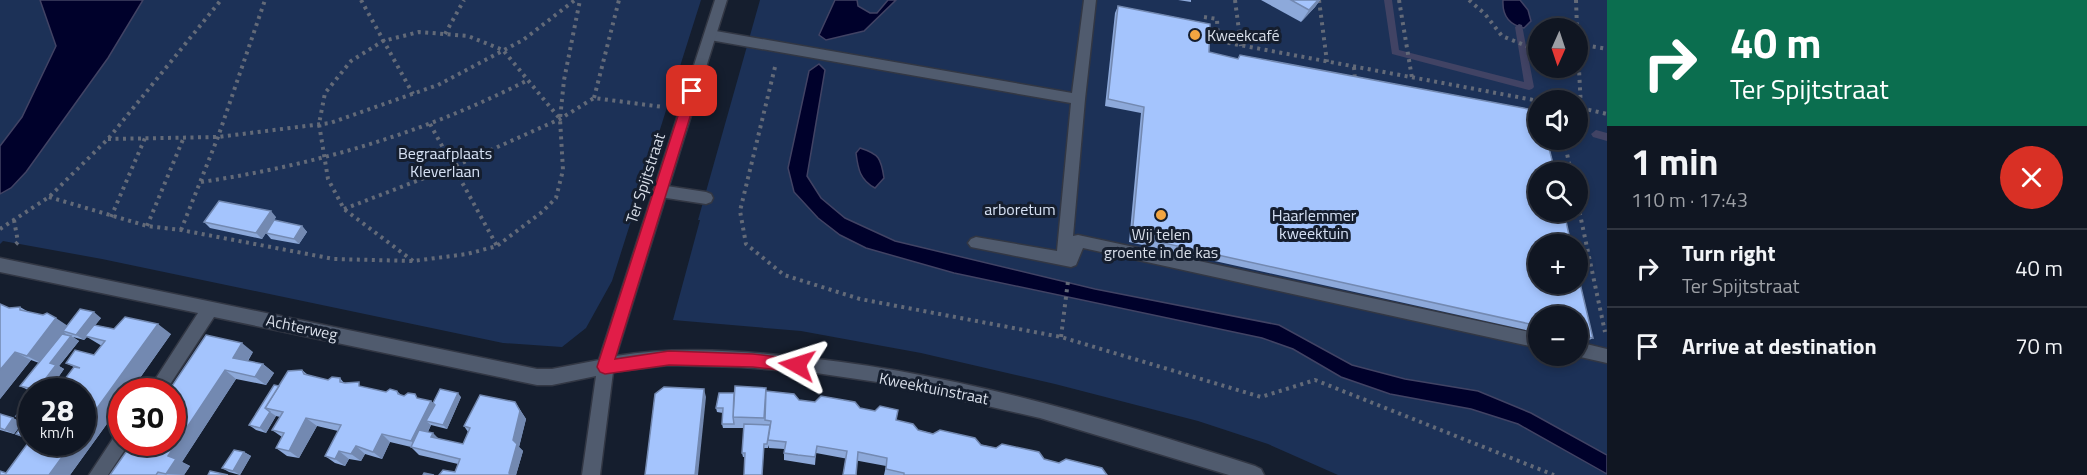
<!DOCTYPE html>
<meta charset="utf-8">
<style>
body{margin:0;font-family:"Titillium Web",sans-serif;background:#1e232f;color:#f1f3f6;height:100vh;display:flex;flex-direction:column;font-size:22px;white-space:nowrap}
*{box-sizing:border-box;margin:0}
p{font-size:20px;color:#9c9fa5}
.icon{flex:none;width:33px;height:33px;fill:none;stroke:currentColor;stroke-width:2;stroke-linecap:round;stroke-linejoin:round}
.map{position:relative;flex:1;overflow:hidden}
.sheet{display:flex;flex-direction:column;background:#101622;width:480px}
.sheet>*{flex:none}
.banner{background:#0b6e4f;color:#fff;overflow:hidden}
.needle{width:39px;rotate:183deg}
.fabs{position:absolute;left:1528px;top:18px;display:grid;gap:12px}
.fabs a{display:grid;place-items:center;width:60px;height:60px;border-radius:50%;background:#101622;box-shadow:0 3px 9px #0003,0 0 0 2px #303540;font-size:30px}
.speed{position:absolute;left:18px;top:378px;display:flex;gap:12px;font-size:30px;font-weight:700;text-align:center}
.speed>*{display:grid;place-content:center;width:78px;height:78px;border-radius:50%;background:#101622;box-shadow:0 3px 9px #0003,0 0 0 2px #303540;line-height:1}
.speed small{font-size:15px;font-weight:400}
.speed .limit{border:9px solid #d22;background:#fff;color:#111}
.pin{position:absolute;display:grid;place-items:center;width:51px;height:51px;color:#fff;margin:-26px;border-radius:12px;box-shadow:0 3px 9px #0006}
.me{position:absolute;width:66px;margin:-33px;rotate:276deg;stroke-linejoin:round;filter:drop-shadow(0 0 4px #0008)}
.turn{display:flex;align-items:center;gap:21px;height:126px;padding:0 24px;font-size:27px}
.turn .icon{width:78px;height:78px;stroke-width:2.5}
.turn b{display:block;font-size:42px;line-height:51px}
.round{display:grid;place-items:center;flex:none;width:63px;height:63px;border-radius:32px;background:#1e232f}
.summary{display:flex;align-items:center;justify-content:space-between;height:102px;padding:0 24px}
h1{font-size:36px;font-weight:700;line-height:45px}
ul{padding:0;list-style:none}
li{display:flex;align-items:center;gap:18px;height:78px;padding:0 24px;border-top:2px solid #303540}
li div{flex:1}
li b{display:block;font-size:22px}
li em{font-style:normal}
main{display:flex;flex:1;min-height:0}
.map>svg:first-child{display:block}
.green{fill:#1c3157;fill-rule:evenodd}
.water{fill:#00012b;stroke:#414364;stroke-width:1.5}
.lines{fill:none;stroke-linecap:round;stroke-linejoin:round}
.stream{fill:#414364;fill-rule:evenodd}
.lane-casing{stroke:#323744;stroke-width:3}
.street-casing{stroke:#323744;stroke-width:3}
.path{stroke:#636a78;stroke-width:4;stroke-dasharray:3 4.5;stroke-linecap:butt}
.lane{fill:#505b6e;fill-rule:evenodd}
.street{fill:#505b6e;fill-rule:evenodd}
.wall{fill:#8da9da}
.shaded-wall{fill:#7389b1}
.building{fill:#a4c4fd;stroke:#7389b1;stroke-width:1.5}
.route{fill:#e11d48;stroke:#92132f;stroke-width:1.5}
.poi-dot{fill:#f2a541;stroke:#151e2e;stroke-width:2}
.labels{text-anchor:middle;stroke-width:6;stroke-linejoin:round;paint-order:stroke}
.poi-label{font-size:16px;fill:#d8dee9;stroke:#151e2e;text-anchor:start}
.park-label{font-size:16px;fill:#d5e0f3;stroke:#151e2e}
.street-label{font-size:16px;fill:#d8dee9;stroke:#151e2e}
</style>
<main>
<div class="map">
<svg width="1607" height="475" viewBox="0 0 1607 475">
<rect width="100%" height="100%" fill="#151e2e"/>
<!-- green -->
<g class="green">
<polygon points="0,0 701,0 612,281 586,328 562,347 503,343 102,259 3,241 0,244"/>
<path d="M760 0H1607V475H1338L1268 444 1198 421 1055 384 921 353 801 331 673 320 700 220H698ZM1539 28H1578V68H1539ZM1539 100H1578V140H1539ZM1539 172H1578V212H1539ZM1539 244H1578V284H1539ZM1539 316H1578V356H1539Z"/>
</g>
<!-- water -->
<g class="water">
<polygon points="40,0 143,0 108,58 26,172 11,188 0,194 0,146 22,117 56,46"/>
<polygon points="835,0 857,0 858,6 870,13 877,13 888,0 896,0 864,31 826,40 819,35"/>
<path d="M1503 0H1520L1528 10 1531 21 1524 28C1510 25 1502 16 1503 0Z"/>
<polygon points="819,64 825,70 807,176 821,198 845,218 895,241 1095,289 1279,325 1352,365 1405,379 1478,391 1531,413 1607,455 1607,474 1518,424 1471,409 1390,394 1341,377 1293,349 1262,338 954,273 866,248 840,235 818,218 794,192 788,168 809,71"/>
<path d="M860 148C879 154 881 158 884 178L875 188C860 180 858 169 856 153Z"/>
</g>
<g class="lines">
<!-- stream -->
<g class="stream">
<polygon points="1384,0 1392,0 1399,50 1524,82 1515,27 1519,24 1522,25 1534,87 1532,89 1529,90 1392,54"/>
<polygon points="1596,130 1607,133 1607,141 1593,137 1591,134"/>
</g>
<!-- lane casing -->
<g class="lane-casing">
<g id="lane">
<polygon points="1084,0 1096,0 1085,99 1073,236 1078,235 1539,334 1539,348 1083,248 1076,265 1071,267 971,247 968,243 971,239 976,237 1057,251 1071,103 710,40 704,35 710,30 1072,93"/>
<polygon points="660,185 706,192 711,194 713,198 711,202 706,204 660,197 655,195 653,191 655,187"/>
<polygon points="1578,342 1607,349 1607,363 1576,356 1578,356"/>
</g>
</g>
<!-- street casing -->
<g class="street-casing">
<g id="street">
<path d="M715 0H727L616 356C670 347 725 350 779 355 942 369 1100 416 1255 466L1261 469 1264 475H1229L1040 418 891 384 816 373 741 367 668 365 613 372 600 475H582L596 376 552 385H537L214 317 165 392H147L198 313 0 272V258L537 369H552L599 360Z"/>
<polygon points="122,432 122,442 130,442 108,475 89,475 116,434"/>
</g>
</g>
<!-- path -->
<g class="path">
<polyline points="361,0 413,94"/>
<polyline points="1235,0 1241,46"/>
<polyline points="1319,0 1327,62"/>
<polyline points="1399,0 1412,78"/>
<polyline points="1469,0 1485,14 1502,36 1539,51"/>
<polyline points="1576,0 1577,28"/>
<polyline points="1204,17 1217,19 1218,41 1539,101"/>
<polyline points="445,34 464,0"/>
<polyline points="1578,44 1607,49"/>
<polyline points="1578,50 1581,108 1578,108"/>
<polyline points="775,67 740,211 746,244 784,275 860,299 1061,337 1261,397 1315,380 1554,475"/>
<polyline points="1354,67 1355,81"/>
<polyline points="594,98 619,0"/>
<polyline points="1581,108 1607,114"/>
<polyline points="430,124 497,246"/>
<polyline points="108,139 218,137 330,123 438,85 523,40 575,0"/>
<polyline points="1564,140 1571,172"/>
<path d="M201 182C316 165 424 133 528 80"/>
<polyline points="49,197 147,226 181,230 334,259 413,261 467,254 497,246 542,212 556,198 563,170 560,119 564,80 580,0"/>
<polyline points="1578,205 1605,332"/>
<polyline points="344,209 453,167 560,119 594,98 663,107"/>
<polyline points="111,217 145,138"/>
<polyline points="14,220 18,242 15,245"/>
<polyline points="147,226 184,137"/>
<polyline points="0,229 49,197 108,139 221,0"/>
<polyline points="181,230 218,137 265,0"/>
<polyline points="413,261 344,209 328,179 319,124 325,93 351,61 383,41 419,32 468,36 503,50 560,119"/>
<polyline points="1061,337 1068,281"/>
</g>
<!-- lane -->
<use href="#lane" class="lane"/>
<!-- street -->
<use href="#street" class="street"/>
</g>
<!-- wall -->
<g class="wall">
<polygon points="1178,0 1191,0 1191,2"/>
<polygon points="1261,0 1320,0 1315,7 1301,22"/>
<polygon points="1118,6 1210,24 1209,52 1238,59 1240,55 1539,111 1539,140 1547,140 1555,172 1539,172 1539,212 1564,212 1571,244 1539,244 1539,284 1578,284 1578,275 1593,338 1584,343 1578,342 1578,316 1539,316 1539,333 1129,242 1141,113 1105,106 1115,13"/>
<polygon points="276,217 262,239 210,228 204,222"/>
<polygon points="302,226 307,232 299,244 271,239 266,233"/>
<polygon points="20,307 27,311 67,326 101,318 95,325 114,329 171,334 130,392 122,392 122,403 70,475 0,475 6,473 30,441 16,434 25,421 16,416 26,405 82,442 74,367 66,363 94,355 102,346 87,337 84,340 73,337 79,341 59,366 64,369 48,392 32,392 20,386 39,363 31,360 0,399 9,308"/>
<polygon points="253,352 248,361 263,364 274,373 266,385 236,379 182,462 190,466 184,475 110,475 172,392"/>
<polygon points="302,370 308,375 328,380 340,378 344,383 386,392 397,391 401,395 431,401 433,403 461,397 447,429 431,425 428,432 439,439 463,444 468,432 464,426 515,402 526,419 519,447 523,451 516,475 439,475 455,472 458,464 419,455 411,447 390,442 382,459 365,454 361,461 349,459 345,466 335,463 325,456 338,431 317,426 299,458 287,456 276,448 282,437 272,430 280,417 276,416 266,433 256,430 249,425 279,386"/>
<polygon points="766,391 799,400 860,408 896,420 918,430 1044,459 1107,475 884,475 886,466 816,453 815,465 784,460 784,449 769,448 768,445 768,448 764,448 745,457 743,457 742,453 744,428 723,428 722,424 723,413 717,412 716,408 734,393"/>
<polygon points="0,414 13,418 22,423 14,434 0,430"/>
<polygon points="244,452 251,456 240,475 229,472 222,468"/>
</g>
<!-- shaded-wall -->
<g class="shaded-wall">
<polygon points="1318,0 1320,0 1315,7 1301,22 1309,10"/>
<polygon points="271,211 276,217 262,239 256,233"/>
<polygon points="302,226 307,232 299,244 294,239"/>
<polygon points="94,312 101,318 84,340 76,335"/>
<polygon points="56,318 71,328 63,331 66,334 43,364 27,356"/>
<polygon points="158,324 171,334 130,392 122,392 122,403 70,475 49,475 73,442 82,442 82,429"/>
<polygon points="71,336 79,341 59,366 64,369 48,392 40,392 37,390 50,363"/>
<polygon points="242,343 253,352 244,366 233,358"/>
<polygon points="15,352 31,360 0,399 0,370"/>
<polygon points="263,364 274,373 266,385 255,377"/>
<polygon points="225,370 236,379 182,462 190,466 184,475 166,474 168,456"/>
<polygon points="704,389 706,397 698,475 695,475"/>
<polygon points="458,393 461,397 447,429 443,425"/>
<polygon points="431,401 439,410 426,421 431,425 419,449 411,441"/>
<polygon points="515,402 526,419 519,447 523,451 516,475 510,475 509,473"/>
<polygon points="270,412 276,416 266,433 260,428"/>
<polygon points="13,418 22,423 14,434 5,430"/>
<polygon points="306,418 317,426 299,458 289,451"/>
<polygon points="433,433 440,440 431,437"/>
<polygon points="382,434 390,442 382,459 373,452"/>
<polygon points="356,446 365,454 361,461 351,454"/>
<polygon points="339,451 349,459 345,466 335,459"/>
<polygon points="244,452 251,456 240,475 233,471"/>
</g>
<!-- building -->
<g class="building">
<polygon points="1291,0 1318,0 1309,10"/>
<polygon points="1118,6 1210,24 1209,52 1238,59 1240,55 1539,111 1539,140 1547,140 1555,172 1539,172 1539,212 1564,212 1571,244 1539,244 1539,284 1578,284 1578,275 1593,338 1578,335 1578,316 1539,316 1539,326 1132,236 1144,107 1108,99"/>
<polygon points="219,201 271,211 256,233 204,222"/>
<polygon points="274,220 302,226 294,239 266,233"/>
<polygon points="0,304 9,308 20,307 20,310 43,315 47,313 56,318 27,356 15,352 0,370"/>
<polygon points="80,309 94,312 76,335 63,331"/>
<polygon points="125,317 158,324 82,429 82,392 55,392 74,367 80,368 66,363 75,350 94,355 105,341 85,336 94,325 114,329"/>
<polygon points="62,334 71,336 50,363 56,365 37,390 20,386"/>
<polygon points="206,335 242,343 233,358 263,364 255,377 225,370 168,456 176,459 166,474 158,472 156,475 110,475 133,442 172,442 172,392 168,392"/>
<polygon points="302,370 304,374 328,380 332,377 340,378 340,382 345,383 359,382 359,386 386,392 390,389 397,391 398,394 404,396 408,393 415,394 417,398 431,401 411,441 382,434 373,452 356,446 351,454 339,451 335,459 325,456 341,425 306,418 289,451 276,448 284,433 272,430 283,412 265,408 288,371"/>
<polygon points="274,385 279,386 265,408 270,412 260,428 249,425"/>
<polygon points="735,386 766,388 764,418 733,417"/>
<polygon points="664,387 704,389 695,475 645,475 655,394"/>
<polygon points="440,389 458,393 443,425 426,421 435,405 433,403"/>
<polygon points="766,391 794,394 799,400 815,402 821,396 855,402 860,408 875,411 880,406 898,410 896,420 913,424 918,430 933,434 940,430 975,438 981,445 996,448 1002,444 1039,452 1044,459 1059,463 1066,459 1102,468 1107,475 904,475 904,473 886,469 887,458 858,452 856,475 843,475 847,451 817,446 815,457 798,455 784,453 786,442 768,440 771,421 765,420"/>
<polygon points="719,393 734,393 733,417 734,424 722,424 723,408 716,408"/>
<polygon points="480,395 515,402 520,411 513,440 517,444 509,473 510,475 439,475 443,470 455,472 460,459 411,447 419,430 433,433 431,437 463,444 470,428 464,426"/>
<polygon points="26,405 32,406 32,442 73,442 49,475 0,475 0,471 6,473 31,439 16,434 27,419 16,416"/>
<polygon points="0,414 13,418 5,430 0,428"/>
<polygon points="744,424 770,425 767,444 764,444 762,475 744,475 745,453 742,453"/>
<polygon points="234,450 244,452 233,471 222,468"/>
<polygon points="210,471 228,475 208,475"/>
<polygon points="424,473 434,475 423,475"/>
</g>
<!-- route -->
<polygon class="route" points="692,87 698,91 615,359 669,351 753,354 802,360 804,365 802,370 797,372 753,367 669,365 605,374 600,372 597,367 686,91"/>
<!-- markers -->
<g class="poi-dot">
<circle cx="1195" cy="35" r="6"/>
<circle cx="1161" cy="215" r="6"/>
</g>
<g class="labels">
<!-- poi labels -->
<g class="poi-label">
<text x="1207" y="41">Kweekcafé</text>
<text x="1161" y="240" text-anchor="middle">Wij telen<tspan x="1161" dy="18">groente in de kas</tspan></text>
</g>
<!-- park labels -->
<g class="park-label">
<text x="445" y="159">Begraafplaats<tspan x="445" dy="18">Kleverlaan</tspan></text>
<text x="1020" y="215">arboretum</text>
<text x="1314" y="221">Haarlemmer<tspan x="1314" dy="18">kweektuin</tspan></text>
</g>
<!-- street labels -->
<g class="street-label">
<text transform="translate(645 178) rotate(-72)" y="6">Ter Spijtstraat</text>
<text transform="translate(302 327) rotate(12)" y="6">Achterweg</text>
<text transform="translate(934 388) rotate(11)" y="6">Kweektuinstraat</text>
</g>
</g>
</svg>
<div class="fabs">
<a><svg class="needle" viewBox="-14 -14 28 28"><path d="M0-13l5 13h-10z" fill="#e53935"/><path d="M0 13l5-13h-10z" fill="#9c9fa5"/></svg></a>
<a><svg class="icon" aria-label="sound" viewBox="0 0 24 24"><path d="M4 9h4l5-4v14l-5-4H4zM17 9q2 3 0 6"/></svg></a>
<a><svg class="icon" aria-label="search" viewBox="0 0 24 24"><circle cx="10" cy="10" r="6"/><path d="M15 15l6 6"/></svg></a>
<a>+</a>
<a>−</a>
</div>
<div class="speed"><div>28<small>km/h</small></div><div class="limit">30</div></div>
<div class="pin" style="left:692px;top:91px;background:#d93025"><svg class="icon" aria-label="arrive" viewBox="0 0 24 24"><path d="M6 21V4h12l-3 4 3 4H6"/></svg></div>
<svg class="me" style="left:797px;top:365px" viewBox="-20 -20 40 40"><path d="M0-17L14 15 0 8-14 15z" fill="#e11d48" stroke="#fff" stroke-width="4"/></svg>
</div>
<section class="sheet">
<div class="banner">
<div class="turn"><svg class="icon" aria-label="right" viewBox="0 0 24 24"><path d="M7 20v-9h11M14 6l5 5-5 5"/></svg><div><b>40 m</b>Ter Spijtstraat</div></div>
</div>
<div class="summary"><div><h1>1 min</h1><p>110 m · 17:43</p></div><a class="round" style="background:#d93025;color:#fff"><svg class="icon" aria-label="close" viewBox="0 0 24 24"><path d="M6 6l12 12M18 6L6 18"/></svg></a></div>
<ul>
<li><svg class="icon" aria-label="right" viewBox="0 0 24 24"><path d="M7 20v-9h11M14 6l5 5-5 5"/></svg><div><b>Turn right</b><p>Ter Spijtstraat</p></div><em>40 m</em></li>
<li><svg class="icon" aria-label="arrive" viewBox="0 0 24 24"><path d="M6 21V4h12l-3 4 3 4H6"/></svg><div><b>Arrive at destination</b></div><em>70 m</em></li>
</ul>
</section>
</main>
